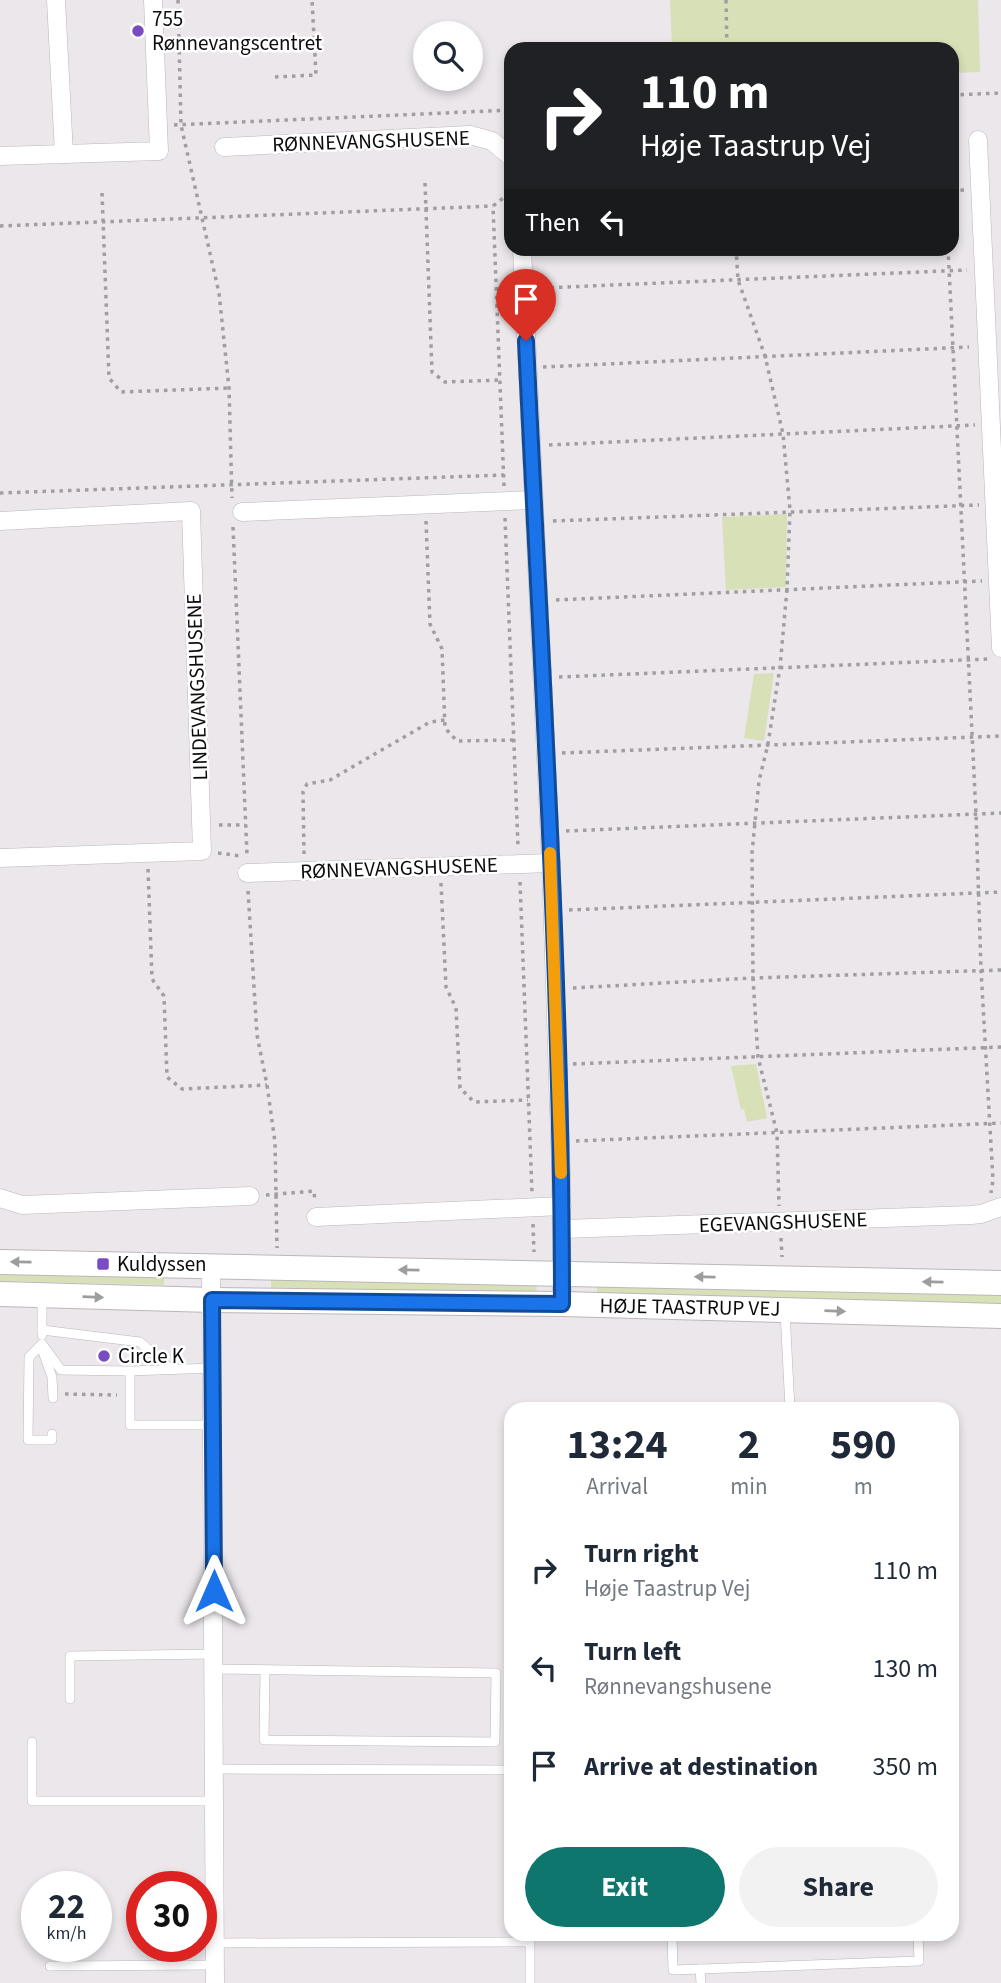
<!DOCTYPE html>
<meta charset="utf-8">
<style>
body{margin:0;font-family:"Source Sans 3",sans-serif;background:#f2f2f3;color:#1f2937;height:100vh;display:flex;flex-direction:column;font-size:26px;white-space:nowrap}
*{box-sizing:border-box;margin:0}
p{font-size:23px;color:#747a83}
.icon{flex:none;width:38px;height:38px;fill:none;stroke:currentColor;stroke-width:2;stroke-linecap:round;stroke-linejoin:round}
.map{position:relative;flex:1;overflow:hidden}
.side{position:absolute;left:504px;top:1402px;width:455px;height:539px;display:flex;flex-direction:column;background:#fff;border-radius:21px;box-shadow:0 4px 10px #0003}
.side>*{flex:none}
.banner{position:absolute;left:504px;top:42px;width:455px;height:214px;border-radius:21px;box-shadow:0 4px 10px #0003;background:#202124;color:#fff;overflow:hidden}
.tools{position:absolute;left:413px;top:21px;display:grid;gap:14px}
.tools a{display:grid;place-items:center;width:70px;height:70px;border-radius:50%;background:#fff;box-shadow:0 4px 10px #0003;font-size:35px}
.speed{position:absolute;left:21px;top:1871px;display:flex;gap:14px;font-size:35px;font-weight:700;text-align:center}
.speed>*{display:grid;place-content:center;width:91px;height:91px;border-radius:50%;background:#fff;box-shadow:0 4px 10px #0003;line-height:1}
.speed small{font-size:18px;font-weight:400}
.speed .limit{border:10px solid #d22;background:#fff;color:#111}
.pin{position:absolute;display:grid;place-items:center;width:60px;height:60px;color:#fff;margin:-72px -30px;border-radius:50% 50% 50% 0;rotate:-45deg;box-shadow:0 0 7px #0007}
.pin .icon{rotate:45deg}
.me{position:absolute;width:77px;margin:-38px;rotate:0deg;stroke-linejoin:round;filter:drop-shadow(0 0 5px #0008)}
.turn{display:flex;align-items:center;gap:24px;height:147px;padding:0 21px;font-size:32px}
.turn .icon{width:91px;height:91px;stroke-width:2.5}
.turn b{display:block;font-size:49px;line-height:60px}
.then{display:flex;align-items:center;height:66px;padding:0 21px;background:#0003;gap:14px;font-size:26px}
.eta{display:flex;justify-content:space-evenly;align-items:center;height:119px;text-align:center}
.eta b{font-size:42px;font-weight:700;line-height:49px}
.action{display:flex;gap:14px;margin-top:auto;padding:14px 21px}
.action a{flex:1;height:80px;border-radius:42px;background:#0f766e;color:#fff;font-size:28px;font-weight:700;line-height:80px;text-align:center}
.action a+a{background:#f2f2f3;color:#1f2937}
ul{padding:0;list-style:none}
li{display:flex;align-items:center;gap:21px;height:98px;padding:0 21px}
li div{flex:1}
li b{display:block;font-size:26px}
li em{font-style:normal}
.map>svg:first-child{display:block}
.green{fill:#d8e0b8}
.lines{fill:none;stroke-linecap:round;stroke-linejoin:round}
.lane-casing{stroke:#bbb7bb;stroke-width:10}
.street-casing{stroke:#bbb7bb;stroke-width:19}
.secondary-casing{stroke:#bbb7bb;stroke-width:26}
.path{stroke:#a19ea1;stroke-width:3.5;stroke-dasharray:3.5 5;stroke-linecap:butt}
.lane{stroke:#fff;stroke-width:9}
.street{stroke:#fff;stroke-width:18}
.secondary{stroke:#fff;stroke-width:24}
.oneway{fill:#9e9d9e}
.route-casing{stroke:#114b97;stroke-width:18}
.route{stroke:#1a73e8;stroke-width:12}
.slow{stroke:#f59e0b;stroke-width:12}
.poi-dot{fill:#7a4cc4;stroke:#fff;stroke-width:2.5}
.labels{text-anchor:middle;stroke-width:5;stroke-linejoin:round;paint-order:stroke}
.poi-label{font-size:21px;fill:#0c0b0d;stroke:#fff;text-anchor:start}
.street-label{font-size:21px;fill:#0c0b0d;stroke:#fff}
</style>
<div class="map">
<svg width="1001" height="1983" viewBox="0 0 1001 1983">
<rect width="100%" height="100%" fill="#ebe7eb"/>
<!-- green -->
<g class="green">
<polygon points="670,0 978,0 980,72 952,73 952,49 672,49"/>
<polygon points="787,514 786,587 726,590 722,517"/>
<polygon points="774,673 764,741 744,738 754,674"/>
<polygon points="756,1064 767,1118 747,1122 744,1109 741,1110 731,1066"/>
<polygon points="0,1271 164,1278 164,1285 0,1281"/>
<polygon points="271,1278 537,1283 536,1295 271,1288"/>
<polygon points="597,1285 1001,1294 1001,1305 597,1295"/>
</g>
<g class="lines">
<!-- lane casing -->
<g class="lane-casing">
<g id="lane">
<polyline points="785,1311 790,1409"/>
<polyline points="42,1330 140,1342 172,1370"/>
<polyline points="42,1335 42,1296"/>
<polyline points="42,1344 61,1370 130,1371 213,1368"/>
<polyline points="42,1344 29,1357 28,1440 52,1440 52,1434"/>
<polyline points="42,1349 52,1377 53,1398"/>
<polyline points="130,1371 130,1425 213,1425"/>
<polyline points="214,1669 496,1673 495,1742 264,1740 265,1670"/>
<polyline points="70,1699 70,1656 214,1654"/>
<polyline points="32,1742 32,1801 215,1801"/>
<polyline points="215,1769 511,1770"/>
<polyline points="672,1934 673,1970 919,1961 918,1934"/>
<polyline points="215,1943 530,1942 530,1983"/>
<polyline points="50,1966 215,1965"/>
<polyline points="700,1969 701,1983"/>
</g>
</g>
<!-- street casing -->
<g class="street-casing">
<g id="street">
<polyline points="56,0 64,154"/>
<polyline points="978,140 1001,648"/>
<polyline points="224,147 470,135 492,141 511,157"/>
<polyline points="0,156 159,151 153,0"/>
<polyline points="522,248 551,863 561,1171 562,1304"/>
<polyline points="242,512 532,500"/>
<polyline points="0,521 191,511 202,851 0,858"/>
<polyline points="247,873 551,863"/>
<polyline points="0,1198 22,1205 250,1196"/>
<polyline points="316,1217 562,1206"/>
<polyline points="563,1229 971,1215 981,1214 1001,1207"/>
<polyline points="211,1266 215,1983"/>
</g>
</g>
<!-- secondary casing -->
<g class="secondary-casing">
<g id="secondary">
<polyline points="0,1262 1001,1283"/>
<polyline points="0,1294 212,1300 562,1304 1001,1316"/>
</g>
</g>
<!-- path -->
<g class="path">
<polyline points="178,0 181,125 219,293 229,388 232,498"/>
<polyline points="726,0 727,49"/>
<polyline points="275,77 316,75 312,0"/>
<polyline points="952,95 1001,93"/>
<polyline points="174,125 511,110"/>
<polyline points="425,183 432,372 445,382 500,380"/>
<polyline points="952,191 964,190"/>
<polyline points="102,193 109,378 121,392 229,388"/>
<polyline points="0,226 493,206"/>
<polyline points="736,248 738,280 765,356 783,434 790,510 787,589 780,667 768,744 759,781 752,853 753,978 758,1057 777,1133 779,1206"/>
<polyline points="948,248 976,814 981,970 993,1180 991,1193"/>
<polyline points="542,288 967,270"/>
<polyline points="543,367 969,347"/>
<polyline points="549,445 975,425"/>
<polyline points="504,486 493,206 511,192"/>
<polyline points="0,493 504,475"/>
<polyline points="505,518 518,846"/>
<polyline points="426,521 430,624 442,649 445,728 457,741 514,740"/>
<polyline points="553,521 979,505"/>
<polyline points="233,527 247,855"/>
<polyline points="556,600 982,581"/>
<polyline points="559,677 988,659"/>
<polyline points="562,753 1001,736"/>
<polyline points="219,825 245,825"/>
<polyline points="566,831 1001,813"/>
<polyline points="218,853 241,856"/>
<polyline points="304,854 303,792 307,784 330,780 430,722 445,720"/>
<polyline points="148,869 152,979 164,996 167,1077 182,1089 267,1085"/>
<polyline points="520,882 532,1192"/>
<polyline points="441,883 446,987 456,1008 460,1088 474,1102 528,1100"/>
<polyline points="248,891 257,1035 267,1085 275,1142 277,1248"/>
<polyline points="569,910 1001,892"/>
<polyline points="573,988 753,978 1001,970"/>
<polyline points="573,1064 1001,1047"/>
<polyline points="576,1141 1001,1123"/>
<polyline points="266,1195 314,1191 315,1202"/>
<polyline points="533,1224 534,1252"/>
<polyline points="781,1238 782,1257"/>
<polyline points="65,1394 117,1395"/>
</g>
<!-- lane -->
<use href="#lane" class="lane"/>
<!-- street -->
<use href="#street" class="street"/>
<!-- secondary -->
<use href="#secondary" class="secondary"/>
</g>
<!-- one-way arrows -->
<defs><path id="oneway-solid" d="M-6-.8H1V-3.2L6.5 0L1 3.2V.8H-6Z" transform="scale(1.75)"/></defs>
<g class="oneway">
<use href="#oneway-solid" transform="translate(21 1262) rotate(-179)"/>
<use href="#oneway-solid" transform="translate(409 1270) rotate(-179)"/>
<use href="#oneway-solid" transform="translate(705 1277) rotate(-179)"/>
<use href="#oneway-solid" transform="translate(933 1282) rotate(-179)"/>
<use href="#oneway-solid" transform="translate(93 1297) rotate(2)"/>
<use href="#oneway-solid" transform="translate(835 1311) rotate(2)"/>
</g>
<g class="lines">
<!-- route casing -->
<g class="route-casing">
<path id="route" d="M214 1591 212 1300 562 1304C562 983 541 662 526 341"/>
</g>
<!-- route -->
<use href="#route" class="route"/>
<!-- slow -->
<polyline class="slow" points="550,853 561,1173"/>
</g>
<!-- markers -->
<g class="poi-dot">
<circle cx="138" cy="31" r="7"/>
<rect x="96" y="1257" width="14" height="14" rx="3.5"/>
<circle cx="104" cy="1356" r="7"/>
</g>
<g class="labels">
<!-- poi labels -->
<g class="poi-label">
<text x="152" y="26">755<tspan x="152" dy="24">Rønnevangscentret</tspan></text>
<text x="117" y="1271">Kuldyssen</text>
<text x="118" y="1363">Circle K</text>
</g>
<!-- street labels -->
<g class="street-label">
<text transform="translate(371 141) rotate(-2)" y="7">RØNNEVANGSHUSENE</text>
<text transform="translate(197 687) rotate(-92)" y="7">LINDEVANGSHUSENE</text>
<text transform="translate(399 868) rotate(-2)" y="7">RØNNEVANGSHUSENE</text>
<text transform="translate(783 1222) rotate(-2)" y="7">EGEVANGSHUSENE</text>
<text transform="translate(690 1307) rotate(1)" y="7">HØJE TAASTRUP VEJ</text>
</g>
</g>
</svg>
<div class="tools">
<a><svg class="icon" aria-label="search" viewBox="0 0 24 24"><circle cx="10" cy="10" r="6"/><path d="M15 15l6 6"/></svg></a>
</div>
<div class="speed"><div>22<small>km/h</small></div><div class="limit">30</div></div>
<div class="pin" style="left:526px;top:341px;background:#d93025"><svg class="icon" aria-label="arrive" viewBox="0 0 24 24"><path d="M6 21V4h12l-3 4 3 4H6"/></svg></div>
<svg class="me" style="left:214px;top:1591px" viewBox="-20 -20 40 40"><path d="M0-17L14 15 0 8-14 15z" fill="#1a73e8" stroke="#fff" stroke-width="4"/></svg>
<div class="banner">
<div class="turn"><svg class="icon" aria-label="right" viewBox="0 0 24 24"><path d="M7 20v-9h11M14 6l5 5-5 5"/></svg><div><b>110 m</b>Høje Taastrup Vej</div></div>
<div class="then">Then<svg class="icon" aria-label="left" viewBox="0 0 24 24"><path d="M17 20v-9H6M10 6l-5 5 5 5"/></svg></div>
</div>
<section class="side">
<div class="eta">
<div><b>13:24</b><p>Arrival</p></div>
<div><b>2</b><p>min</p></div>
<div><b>590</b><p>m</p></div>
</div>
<ul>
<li><svg class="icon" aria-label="right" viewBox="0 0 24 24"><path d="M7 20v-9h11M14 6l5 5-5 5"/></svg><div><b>Turn right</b><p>Høje Taastrup Vej</p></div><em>110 m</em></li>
<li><svg class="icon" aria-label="left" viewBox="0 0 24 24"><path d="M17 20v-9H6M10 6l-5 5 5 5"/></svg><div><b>Turn left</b><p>Rønnevangshusene</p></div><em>130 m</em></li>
<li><svg class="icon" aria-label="arrive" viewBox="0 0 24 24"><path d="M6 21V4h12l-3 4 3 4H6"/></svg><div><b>Arrive at destination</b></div><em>350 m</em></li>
</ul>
<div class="action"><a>Exit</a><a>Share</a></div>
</section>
</div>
